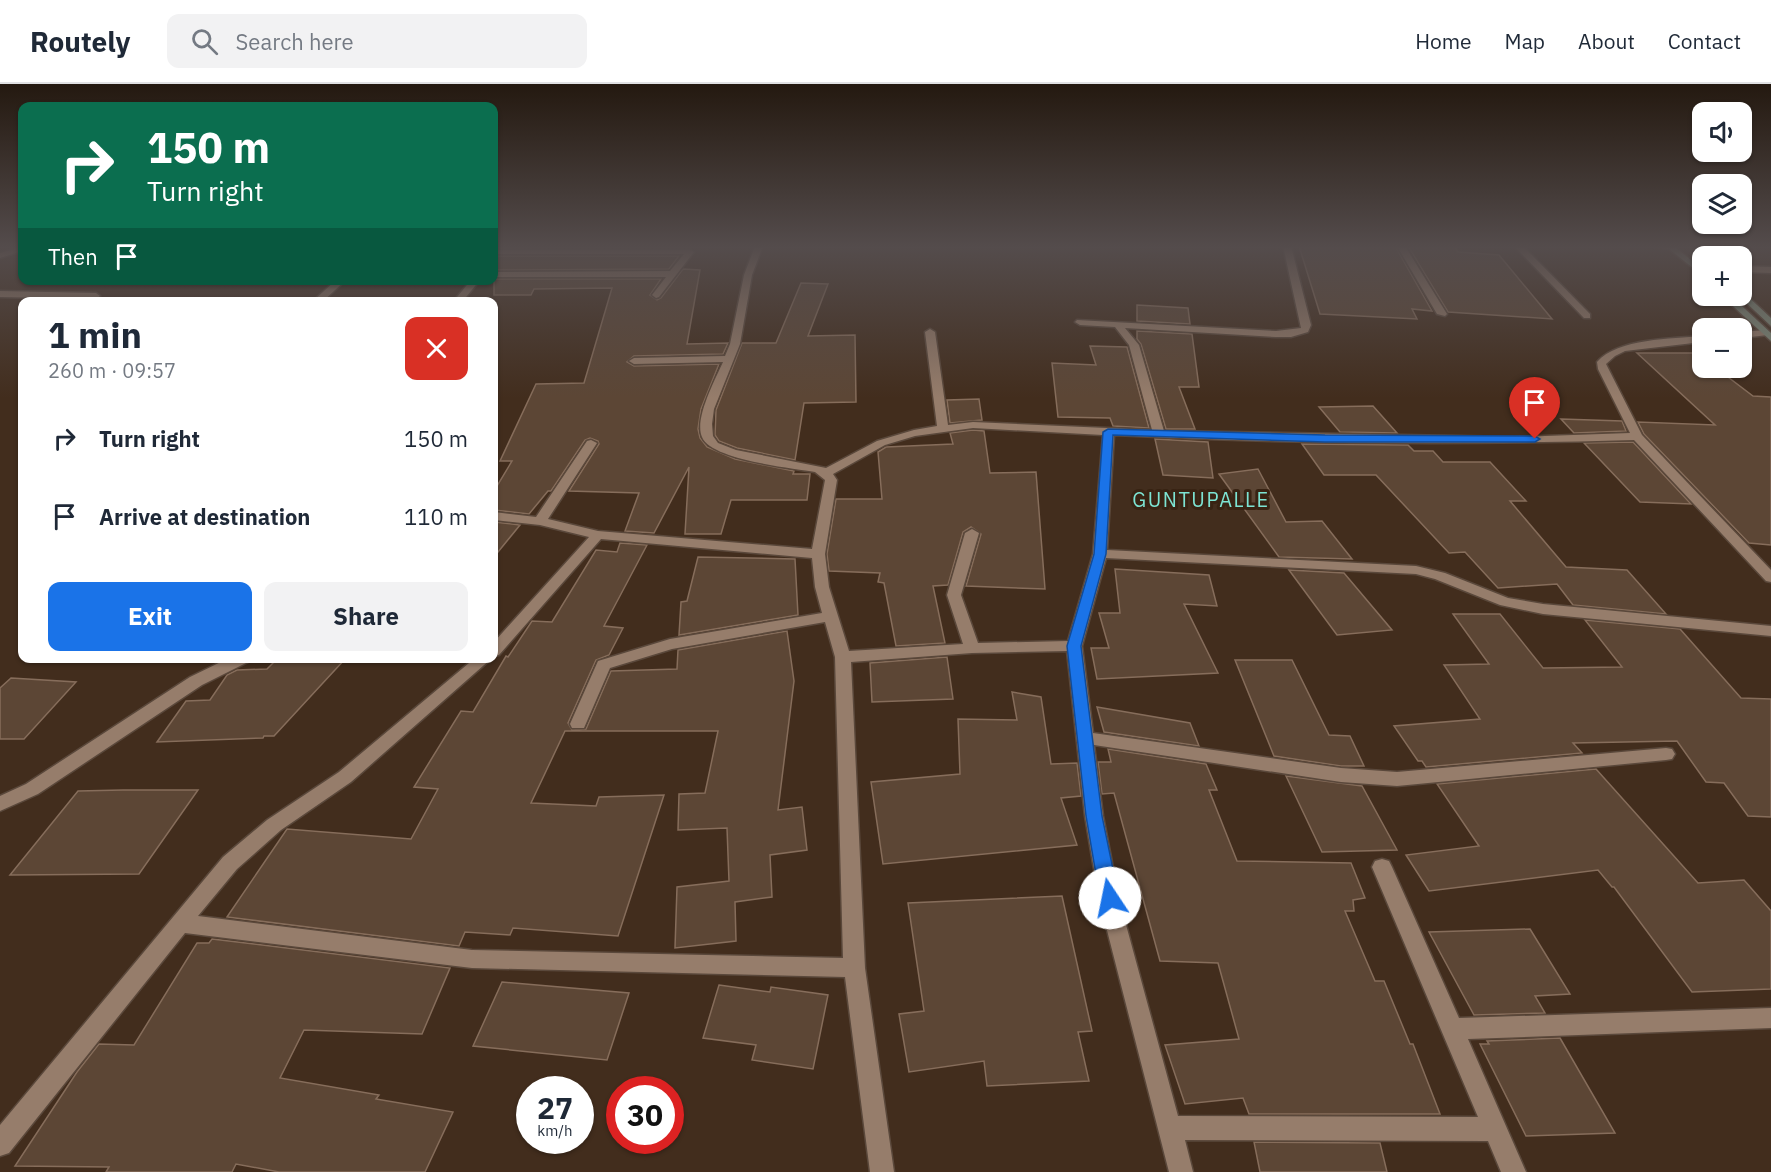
<!DOCTYPE html>
<meta charset="utf-8">
<style>
body{margin:0;font-family:"IBM Plex Sans",sans-serif;background:#f2f2f3;color:#1f2937;height:100vh;display:flex;flex-direction:column;font-size:22px;white-space:nowrap}
*{box-sizing:border-box;margin:0}
p{font-size:20px;color:#747a83}
.icon{flex:none;width:33px;height:33px;fill:none;stroke:currentColor;stroke-width:2;stroke-linecap:round;stroke-linejoin:round}
.map{position:relative;flex:1;overflow:hidden}
.side{position:absolute;left:18px;top:213px;width:480px;height:366px;display:flex;flex-direction:column;background:#fff;border-radius:12px;box-shadow:0 2px 4px #0004}
.side>*{flex:none}
.banner{position:absolute;left:18px;top:18px;width:480px;height:183px;border-radius:12px;box-shadow:0 2px 4px #0004;background:#0b6e4f;color:#fff;overflow:hidden}
.buttons{position:absolute;left:1692px;top:18px;display:grid;gap:12px}
.buttons a{display:grid;place-items:center;width:60px;height:60px;border-radius:12px;background:#fff;box-shadow:0 2px 4px #0004;font-size:30px}
.speed{position:absolute;left:516px;top:992px;display:flex;gap:12px;font-size:30px;font-weight:700;text-align:center}
.speed>*{display:grid;place-content:center;width:78px;height:78px;border-radius:50%;background:#fff;box-shadow:0 2px 4px #0004;line-height:1}
.speed small{font-size:15px;font-weight:400}
.speed .limit{border:9px solid #d22;background:#fff;color:#111}
.pin{position:absolute;display:grid;place-items:center;width:51px;height:51px;color:#fff;margin:-62px -26px;border-radius:50% 50% 50% 0;rotate:-45deg;box-shadow:0 0 6px #0007}
.pin .icon{rotate:45deg}
.me{position:absolute;width:66px;margin:-33px;rotate:349deg;stroke-linejoin:round;filter:drop-shadow(0 0 4px #0008)}
.turn{display:flex;align-items:center;gap:21px;height:126px;padding:0 30px;font-size:27px}
.turn .icon{width:78px;height:78px;stroke-width:2.5}
.turn b{display:block;font-size:42px;line-height:51px}
.then{display:flex;align-items:center;height:57px;padding:0 30px;background:#0003;gap:12px;font-size:22px}
.round{display:grid;place-items:center;flex:none;width:63px;height:63px;border-radius:12px;background:#f2f2f3}
.head{display:flex;align-items:center;justify-content:space-between;height:102px;padding:0 30px}
h1{font-size:36px;font-weight:700;line-height:45px}
.cta{display:flex;gap:12px;margin-top:auto;padding:12px 30px}
.cta a{flex:1;height:69px;border-radius:12px;background:#1a73e8;color:#fff;font-size:24px;font-weight:700;line-height:69px;text-align:center}
.cta a+a{background:#f2f2f3;color:#1f2937}
ul{padding:0;list-style:none}
li{display:flex;align-items:center;gap:18px;height:78px;padding:0 30px}
li div{flex:1}
li b{display:block;font-size:22px}
li em{font-style:normal}
header{display:flex;align-items:center;gap:36px;box-sizing:border-box;height:84px;padding:0 30px;background:#fff;border-bottom:2px solid #e0e1e3}
header strong{font-size:28px}
nav{display:flex;gap:33px;margin-inline-start:auto;font-size:21px}
.search{width:420px;height:54px;background:#f2f2f3;display:flex;align-items:center;gap:15px;box-sizing:border-box;padding:0 21px;border-radius:12px;color:#747a83;font-size:22px}
.map>svg:first-child{display:block}
.building{fill:#5c4635;stroke:#866d5b;stroke-width:1.5}
.lines{fill:none;stroke-linecap:round;stroke-linejoin:round}
.minor-casing{stroke:#5a483b;stroke-width:3}
.secondary-casing{stroke:#5a483b;stroke-width:3}
.minor{fill:#967d6b;fill-rule:evenodd}
.secondary{fill:#808e7c;fill-rule:evenodd}
.route{fill:#1a73e8;stroke:#114b97;stroke-width:1.5}
.labels{text-anchor:middle;stroke-width:6;stroke-linejoin:round;paint-order:stroke}
.quarter-label{font-size:20px;letter-spacing:1.5px;fill:#7de4d3;stroke:#382313}
</style>
<header>
<strong>Routely</strong>
<div class="search"><svg class="icon" aria-label="search" viewBox="0 0 24 24"><circle cx="10" cy="10" r="6"/><path d="M15 15l6 6"/></svg>Search here</div>
<nav><a>Home</a><a>Map</a><a>About</a><a>Contact</a></nav>
</header>
<div class="map">
<svg width="1771" height="1088" viewBox="0 0 1771 1088">
<rect width="100%" height="100%" fill="#422d1d"/>
<!-- building -->
<g class="building">
<polygon points="494,162 688,162 494,164"/>
<polygon points="1299,162 1395,162 1432,227 1412,225 1417,235 1320,230"/>
<polygon points="1408,162 1454,162 1458,168 1499,171 1552,235 1448,228"/>
<polygon points="494,172 679,172 669,185 494,186"/>
<polygon points="683,185 700,186 687,260 728,259 723,270 634,272 627,278 634,282 719,280 701,325 698,345 700,354 707,363 735,375 794,387 793,390 810,390 807,416 731,416 721,450 685,450 689,383 654,449 625,447 639,409 569,407 599,360 598,357 590,354 585,356 551,407 548,407 529,430 494,426 494,407 512,377 500,377 536,300 584,299 612,204 534,205 531,211 494,211 494,195 661,195 650,211 657,216 661,214"/>
<polygon points="801,199 828,200 808,252 855,251 856,318 804,319 795,376 737,364 719,357 715,351 716,326 742,259 776,259"/>
<polygon points="1137,221 1188,224 1190,240 1137,237"/>
<polygon points="1137,247 1192,250 1199,303 1179,303 1195,345 1166,345 1141,260 1137,255"/>
<polygon points="1090,262 1127,263 1149,344 1113,342 1110,334 1058,333 1052,279 1096,281"/>
<polygon points="1637,269 1693,269 1702,275 1702,284 1716,284 1753,312 1771,313 1771,461 1749,459 1644,350 1638,338 1715,341"/>
<polygon points="979,315 982,336 950,339 947,316"/>
<polygon points="1373,322 1397,349 1340,348 1319,323"/>
<polygon points="1561,335 1622,337 1626,347 1574,349"/>
<polygon points="973,346 984,347 990,389 1036,388 1045,505 966,502 981,450 971,443 963,448 948,501 933,502 945,559 896,562 884,499 878,498 880,489 829,487 827,470 836,415 882,415 878,368 886,363 953,360 950,349"/>
<polygon points="1155,355 1208,358 1213,394 1163,391"/>
<polygon points="1633,358 1691,420 1640,418 1584,359"/>
<polygon points="1302,360 1408,361 1414,367 1433,367 1443,378 1490,378 1526,417 1510,417 1566,483 1627,486 1666,530 1573,521 1557,500 1498,504 1465,468 1449,469 1376,391 1324,391"/>
<polygon points="1258,385 1286,438 1322,437 1352,475 1279,473 1219,390"/>
<polygon points="494,438 520,441 494,473"/>
<polygon points="620,459 647,461 604,542 623,544 609,571 596,576 568,639 572,646 586,645 611,587 677,585 678,566 787,547 794,597 778,726 802,723 807,766 770,771 772,813 735,818 736,857 675,864 677,803 729,797 727,744 678,746 679,710 705,709 718,647 565,647 531,719 596,722 599,713 664,711 618,852 513,844 510,851 465,848 459,862 227,833 287,745 411,755 438,705 414,703 461,627 473,628 506,572 508,573 532,537 552,538 596,466 617,468"/>
<polygon points="698,473 795,475 798,531 679,551 681,518 687,517"/>
<polygon points="1115,485 1209,491 1217,522 1184,520 1218,589 1097,595 1091,564 1109,564 1099,529 1120,529"/>
<polygon points="1289,486 1344,489 1392,546 1337,551"/>
<polygon points="1453,530 1500,530 1543,584 1622,583 1585,536 1680,545 1741,614 1771,615 1771,733 1748,732 1724,699 1706,698 1677,657 1573,659 1582,669 1426,683 1422,677 1418,677 1394,642 1480,635 1444,581 1489,580"/>
<polygon points="947,573 953,615 872,618 870,579"/>
<polygon points="278,574 346,574 274,652 264,652 263,654 157,658 186,617 210,616 227,591 237,586 267,585"/>
<polygon points="1235,576 1292,576 1329,651 1350,652 1364,682 1341,682 1274,672"/>
<polygon points="11,594 76,598 24,655 0,655 0,604"/>
<polygon points="1012,608 1041,613 1051,680 1077,679 1081,712 1061,714 1077,761 883,780 871,698 960,690 958,635 1017,636"/>
<polygon points="1097,623 1190,639 1199,662 1104,648"/>
<polygon points="1108,665 1206,680 1217,706 1209,706 1237,777 1351,779 1365,814 1353,816 1354,827 1345,827 1375,897 1384,897 1410,960 1413,960 1440,1030 1249,1030 1243,1014 1185,1020 1165,961 1239,955 1218,879 1160,877 1114,709 1102,710 1098,678 1111,678"/>
<polygon points="1596,685 1698,799 1744,796 1771,827 1771,905 1692,908 1614,803 1612,803 1598,786 1429,807 1406,771 1479,762 1437,700"/>
<polygon points="1286,692 1362,702 1397,766 1322,768"/>
<polygon points="123,706 198,706 139,790 10,791 78,707"/>
<polygon points="1062,812 1092,947 1078,948 1089,997 987,1002 984,977 909,988 899,930 924,927 908,819"/>
<polygon points="1530,845 1570,910 1535,912 1545,929 1474,931 1429,848"/>
<polygon points="212,855 450,884 422,950 304,946 280,994 379,1011 376,1015 453,1028 425,1088 279,1088 236,1080 232,1088 106,1088 109,1083 15,1082 77,988 99,960 134,961 197,859 209,859"/>
<polygon points="502,898 629,909 607,976 473,962"/>
<polygon points="719,901 770,908 771,903 828,911 813,985 752,976 756,961 703,954"/>
<polygon points="1560,954 1615,1049 1526,1052 1480,960 1489,960 1487,957"/>
<polygon points="1254,1058 1380,1059 1387,1088 1260,1088"/>
</g>
<g class="lines">
<!-- minor casing -->
<g class="minor-casing">
<g id="minor">
<path d="M755 162H763L752 191 740 260 714 325 712 340 713 352 718 359 736 366 826 384 877 357 914 346 937 342 925 248 930 245 935 248 948 341 973 338 1152 346 1129 261 1115 243 1080 241 1075 238 1077 236 1276 247 1301 244 1283 162H1291L1311 241 1308 248 1291 253H1276L1125 244 1139 261 1164 347 1514 353 1630 349 1598 285 1597 278C1618 254 1672 255 1702 252V258L1625 267 1615 272 1606 280 1642 351 1771 486V498L1766 497 1634 356C1461 361 1287 360 1114 351L1107 466 1416 482 1445 489 1508 514 1543 520 1771 542V552L1543 530 1500 521 1435 495 1416 490 1106 474 1082 562 1093 649 1341 684 1397 688 1666 664 1672 665 1675 670 1672 675 1666 676 1397 702 1341 698 1094 661 1103 732 1119 815 1178 1032 1478 1033 1372 783 1375 777 1382 775 1389 777 1392 783 1459 934 1771 924V944L1468 955 1526 1088H1501L1488 1057 1185 1056 1193 1088H1169L1099 815 1085 732 1067 567 972 569 851 578 865 884 894 1088H870L845 893 472 884 185 849 9 1069 0 1072V1041L223 773 267 736 339 688 475 574H492L351 698 281 746 237 785 198 832 472 866 843 874 835 573 825 538 672 565 610 584 584 644H572L570 640 598 577 670 555 822 529 815 503 812 474 601 455 499 571 494 572V558L589 453 540 441 494 436V428L536 433 587 357 591 356 597 359 548 435 598 447 812 465 825 396 815 388C792 384 711 376 702 353 694 335 715 296 723 278L634 280 629 277 634 274 725 272 730 260 744 191ZM973 344 1103 351 1093 470 1068 557 978 559 961 511 979 449 972 445 965 449 947 511 963 560 849 567 829 503 825 470 837 396 833 390 885 361 915 352Z"/>
<polygon points="1397,162 1405,162 1447,230 1445,232 1437,230"/>
<polygon points="1514,162 1523,162 1590,230 1590,234 1584,234"/>
<polygon points="1648,162 1672,162 1673,163 1669,165"/>
<polygon points="22,163 22,167 0,174 0,169"/>
<polygon points="494,166 690,166 694,168 659,213 656,214 652,211 666,193 494,193 494,188 670,187 684,170 494,170"/>
<polygon points="1742,182 1771,183 1771,189 1742,188"/>
<polygon points="336,196 346,196 322,218 312,218"/>
<polygon points="471,196 480,196 462,218 453,218"/>
<polygon points="0,207 96,209 100,212 96,215 0,213"/>
<polygon points="1765,246 1770,249 1768,251 1742,254 1742,248"/>
<polygon points="229,574 250,574 248,578 202,601 38,710 0,727 0,712 26,700 190,593"/>
</g>
</g>
<!-- secondary casing -->
<g class="secondary-casing">
<g id="secondary">
<polygon points="1665,162 1674,162 1702,185 1702,191"/>
<polygon points="1693,162 1701,162 1710,172 1702,173"/>
<polygon points="1742,207 1771,234 1771,242 1739,212 1742,212"/>
<polygon points="1722,212 1731,212 1771,249 1771,257"/>
</g>
</g>
<!-- minor -->
<use href="#minor" class="minor"/>
<!-- secondary -->
<use href="#secondary" class="secondary"/>
</g>
<!-- sky -->
<linearGradient id="sky" x2="0" y2="1"><stop stop-color="#241910"/><stop offset="0.52" stop-color="#544c4c"/><stop offset="1" stop-color="#544c4c" stop-opacity="0"/></linearGradient>
<rect width="1771" height="314" fill="url(#sky)"/>
<!-- route -->
<polygon class="route" points="1108,345 1325,351 1535,352 1540,355 1535,358 1325,358 1113,351 1106,470 1081,562 1102,732 1119,814 1116,820 1110,822 1103,820 1100,814 1086,732 1067,562 1094,470 1103,348"/>
<g class="labels">
<!-- quarter labels -->
<g class="quarter-label">
<text x="1201" y="423">GUNTUPALLE</text>
</g>
</g>
</svg>
<div class="buttons">
<a><svg class="icon" aria-label="sound" viewBox="0 0 24 24"><path d="M4 9h4l5-4v14l-5-4H4zM17 9q2 3 0 6"/></svg></a>
<a><svg class="icon" aria-label="layers" viewBox="0 0 24 24"><path d="M12 4l9 5-9 5-9-5zM3 14l9 5 9-5"/></svg></a>
<a>+</a>
<a>−</a>
</div>
<div class="speed"><div>27<small>km/h</small></div><div class="limit">30</div></div>
<div class="pin" style="left:1535px;top:355px;background:#d93025"><svg class="icon" aria-label="arrive" viewBox="0 0 24 24"><path d="M6 21V4h12l-3 4 3 4H6"/></svg></div>
<svg class="me" style="left:1110px;top:814px" viewBox="-20 -20 40 40"><circle r="19" fill="#fff"/><path d="M0-13L10 11 0 6-10 11z" fill="#1a73e8"/></svg>
<div class="banner">
<div class="turn"><svg class="icon" aria-label="right" viewBox="0 0 24 24"><path d="M7 20v-9h11M14 6l5 5-5 5"/></svg><div><b>150 m</b>Turn right</div></div>
<div class="then">Then<svg class="icon" aria-label="arrive" viewBox="0 0 24 24"><path d="M6 21V4h12l-3 4 3 4H6"/></svg></div>
</div>
<section class="side">
<div class="head"><div><h1>1 min</h1><p>260 m · 09:57</p></div><a class="round" style="background:#d93025;color:#fff"><svg class="icon" aria-label="close" viewBox="0 0 24 24"><path d="M6 6l12 12M18 6L6 18"/></svg></a></div>
<ul>
<li><svg class="icon" aria-label="right" viewBox="0 0 24 24"><path d="M7 20v-9h11M14 6l5 5-5 5"/></svg><div><b>Turn right</b></div><em>150 m</em></li>
<li><svg class="icon" aria-label="arrive" viewBox="0 0 24 24"><path d="M6 21V4h12l-3 4 3 4H6"/></svg><div><b>Arrive at destination</b></div><em>110 m</em></li>
</ul>
<div class="cta"><a>Exit</a><a>Share</a></div>
</section>
</div>
